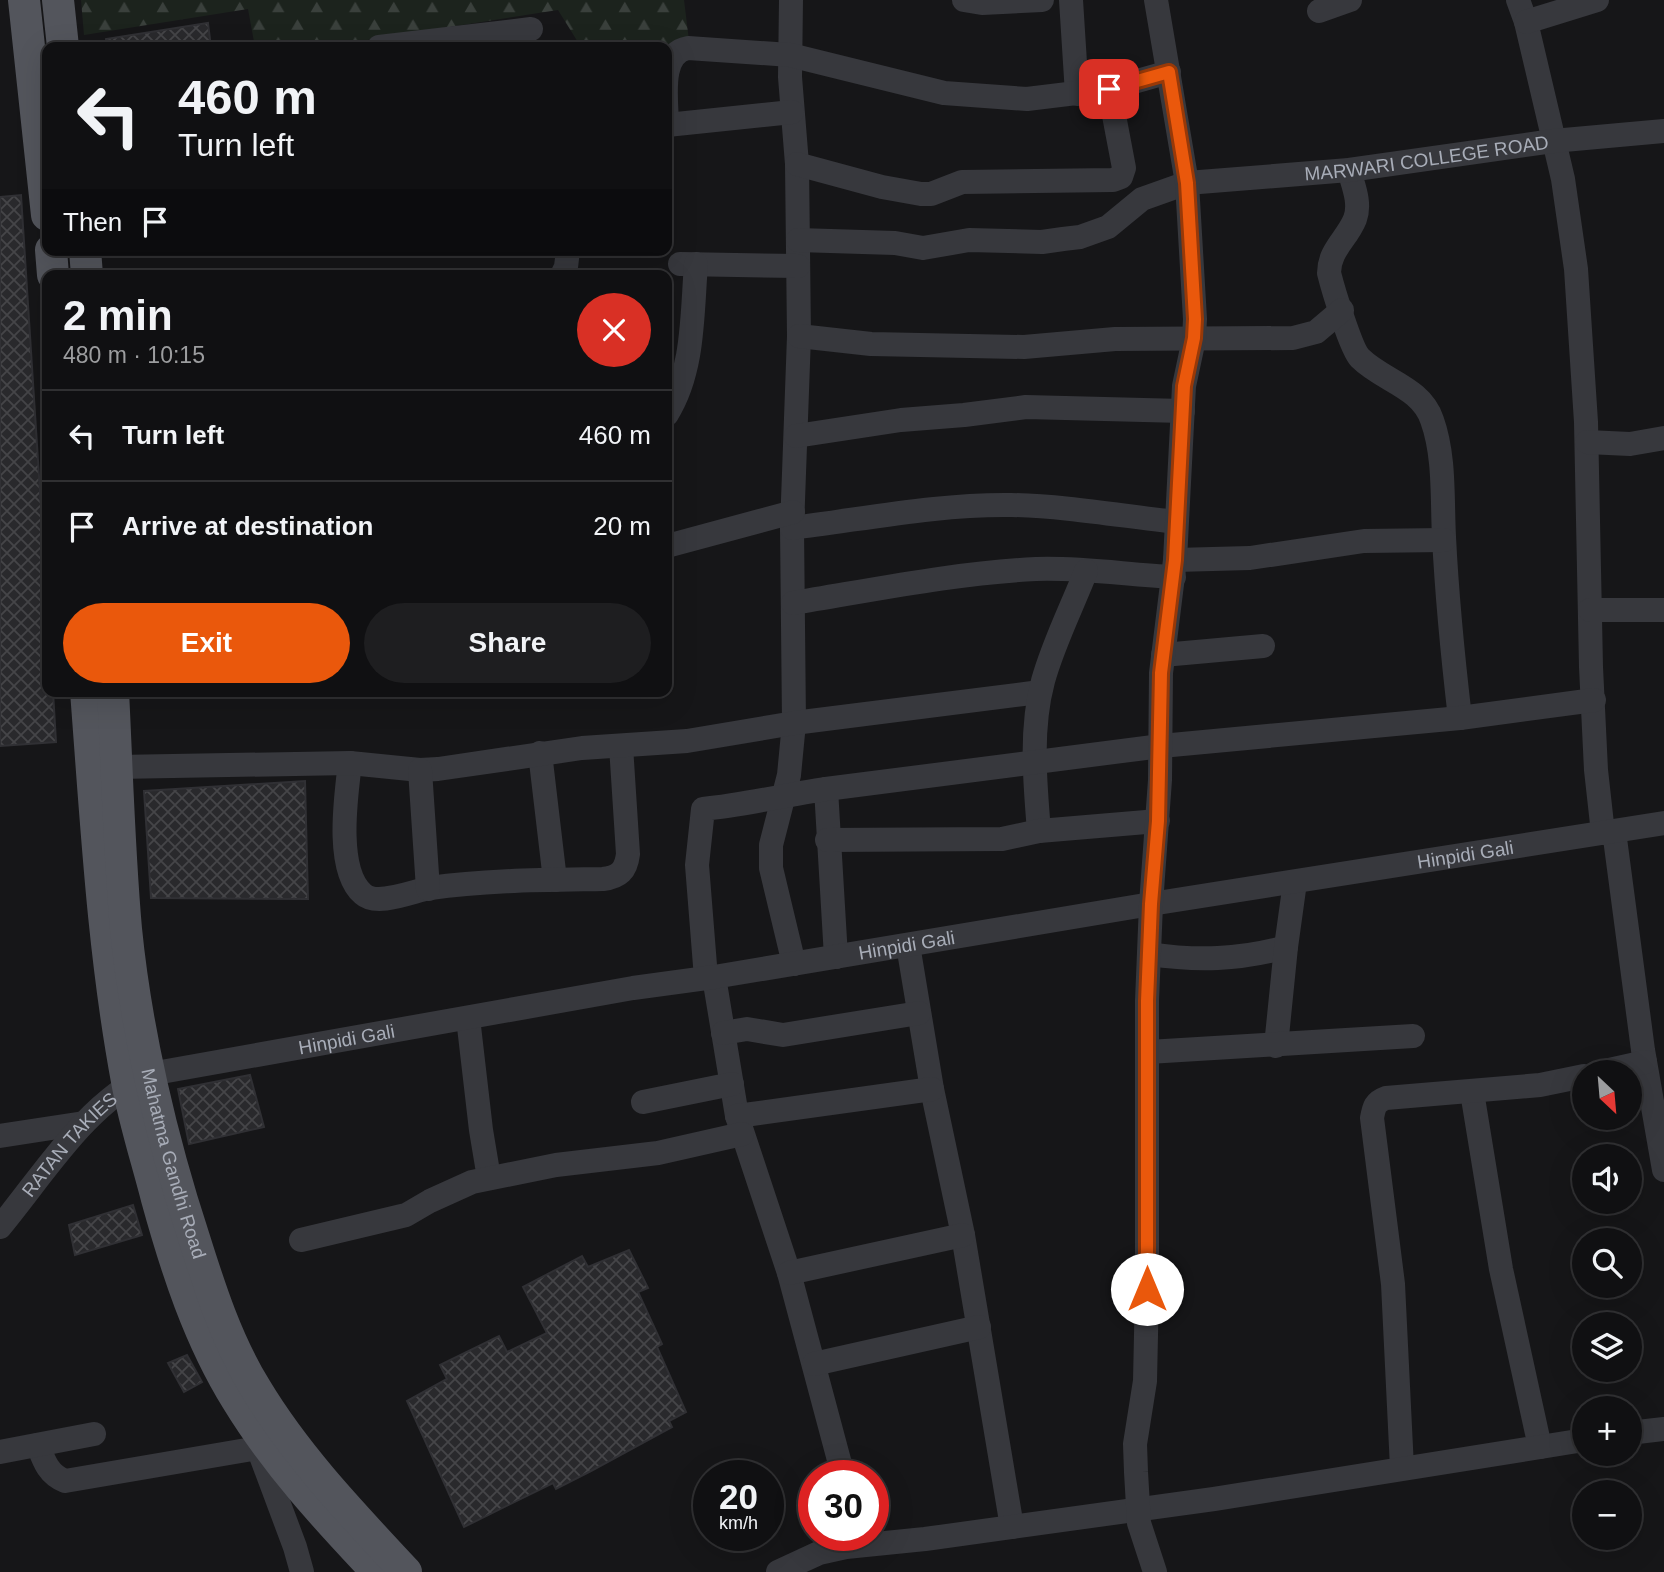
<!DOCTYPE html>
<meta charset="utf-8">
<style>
body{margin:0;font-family:Arial,sans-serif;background:#1e1e20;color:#f1f3f6;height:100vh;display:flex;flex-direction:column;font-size:26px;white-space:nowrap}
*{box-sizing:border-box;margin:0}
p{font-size:23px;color:#9c9d9f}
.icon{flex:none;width:38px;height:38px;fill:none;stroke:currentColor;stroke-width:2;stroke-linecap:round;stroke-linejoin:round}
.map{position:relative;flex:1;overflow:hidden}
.side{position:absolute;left:42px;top:270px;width:630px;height:427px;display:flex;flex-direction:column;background:#101012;border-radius:14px;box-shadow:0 7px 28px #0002,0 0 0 2px #303032}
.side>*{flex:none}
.banner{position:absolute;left:42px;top:42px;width:630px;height:214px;border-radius:14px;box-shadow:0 7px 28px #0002,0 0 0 2px #303032;background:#101012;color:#f1f3f6;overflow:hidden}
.needle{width:46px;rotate:154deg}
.controls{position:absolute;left:1572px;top:1060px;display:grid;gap:14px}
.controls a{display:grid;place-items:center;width:70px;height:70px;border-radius:50%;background:#101012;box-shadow:0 7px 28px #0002,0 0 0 2px #303032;font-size:35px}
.speed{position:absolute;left:693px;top:1460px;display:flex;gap:14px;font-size:35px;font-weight:700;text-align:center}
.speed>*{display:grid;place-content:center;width:91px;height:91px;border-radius:50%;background:#101012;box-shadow:0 7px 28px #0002,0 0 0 2px #303032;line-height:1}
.speed small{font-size:18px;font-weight:400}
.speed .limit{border:10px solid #d22;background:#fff;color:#111}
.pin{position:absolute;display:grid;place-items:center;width:60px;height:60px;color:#fff;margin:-30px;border-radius:14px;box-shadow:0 4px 10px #0006}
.me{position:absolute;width:77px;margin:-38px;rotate:0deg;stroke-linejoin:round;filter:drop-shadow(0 0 5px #0008)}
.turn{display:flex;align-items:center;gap:24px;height:147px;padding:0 21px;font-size:32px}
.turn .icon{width:91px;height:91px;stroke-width:2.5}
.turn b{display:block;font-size:49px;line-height:60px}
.then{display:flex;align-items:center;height:66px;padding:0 21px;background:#0003;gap:14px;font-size:26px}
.round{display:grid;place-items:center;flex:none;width:74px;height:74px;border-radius:37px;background:#1e1e20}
.summary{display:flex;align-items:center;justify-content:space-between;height:119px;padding:0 21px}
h1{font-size:42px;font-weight:800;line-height:52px}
.cta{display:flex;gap:14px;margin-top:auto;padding:14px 21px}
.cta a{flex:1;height:80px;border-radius:42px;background:#ea580c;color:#fff;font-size:28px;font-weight:800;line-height:80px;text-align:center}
.cta a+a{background:#1e1e20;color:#f1f3f6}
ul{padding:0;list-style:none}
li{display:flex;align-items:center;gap:21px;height:91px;padding:0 21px;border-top:2px solid #303032}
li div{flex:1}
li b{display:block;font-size:26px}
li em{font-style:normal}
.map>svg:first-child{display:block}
.forest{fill:url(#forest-firs)}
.building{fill:url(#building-cross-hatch);stroke:#303034;stroke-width:2}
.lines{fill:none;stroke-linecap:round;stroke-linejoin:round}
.minor{stroke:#37383d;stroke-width:24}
.major{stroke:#53555c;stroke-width:32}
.route-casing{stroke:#983908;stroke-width:18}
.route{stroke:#ea580c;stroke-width:12}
.labels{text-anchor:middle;stroke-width:7;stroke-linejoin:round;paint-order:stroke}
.street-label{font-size:19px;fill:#a8adb8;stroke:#111113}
</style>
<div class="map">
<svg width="1664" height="1572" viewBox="0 0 1664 1572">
<defs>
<pattern id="forest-firs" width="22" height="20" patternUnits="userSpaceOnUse" patternTransform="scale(1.75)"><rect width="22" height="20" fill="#1c231d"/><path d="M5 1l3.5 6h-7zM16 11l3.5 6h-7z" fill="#3a403c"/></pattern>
<pattern id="building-cross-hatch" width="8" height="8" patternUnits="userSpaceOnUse" patternTransform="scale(1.75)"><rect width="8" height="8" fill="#29292c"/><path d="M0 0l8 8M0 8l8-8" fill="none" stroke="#454548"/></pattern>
</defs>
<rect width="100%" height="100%" fill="#161618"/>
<!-- forest -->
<polygon class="forest" points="81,0 684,0 690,49 581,47 558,10 323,47 255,47 248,9 84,35"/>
<!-- building -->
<g class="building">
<polygon points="208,23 211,47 107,47 106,39"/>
<polygon points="21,195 47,601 47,691 53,691 56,742 0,746 0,197"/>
<polygon points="305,781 308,899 151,898 144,791"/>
<polygon points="250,1075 264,1127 189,1144 178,1089"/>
<polygon points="133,1205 142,1235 75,1255 69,1225"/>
<polygon points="629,1250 648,1288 638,1292 662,1344 657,1347 686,1412 669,1421 672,1427 591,1471 556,1489 553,1483 464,1527 407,1401 447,1379 440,1365 499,1336 507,1352 547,1333 523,1287 582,1256 588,1267"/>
<polygon points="187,1355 202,1382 184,1392 168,1363"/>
</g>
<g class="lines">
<!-- minor -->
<g class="minor">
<polyline points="791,0 790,77 797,164 799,336 792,528 794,723 789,775 771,845 771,868 794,964"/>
<polyline points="964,0 982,3 1042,0"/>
<polyline points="1071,0 1077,94"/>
<polyline points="1518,0 1526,22 1563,179 1576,269 1586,422 1591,667 1596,770 1603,833"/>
<polyline points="1319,11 1350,0"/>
<polyline points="1526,22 1597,0"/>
<polyline points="379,47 531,29"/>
<path d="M667 125C667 102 658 53 688 48L790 55 944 93 1027 99 1109 89 1169 72"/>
<polyline points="667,125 792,112"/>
<polyline points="797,164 882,187 921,194 931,194 962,182 1113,180 1121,177 1124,168 1109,89"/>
<path d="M1349 170C1353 185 1361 203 1355 219 1347 239 1329 250 1329 273 1333 289 1351 349 1360 358 1383 381 1421 387 1432 420 1445 456 1442 499 1444 537 1447 598 1453 658 1460 718"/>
<path id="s1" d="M798 240 895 243 923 248 969 240 1042 242 1063 239 1080 237 1108 227 1142 199 1187 183 1349 170 1553 141 1664 131"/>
<polyline points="680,264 798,266"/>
<polyline points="562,275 566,267 568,250"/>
<polyline points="799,336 871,344 1024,347 1115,339 1293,338 1316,332 1342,310"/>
<path d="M667 414C694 371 692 314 696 264"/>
<polyline points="796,436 901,420 964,415 1026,407 1183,411"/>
<polyline points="1587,442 1630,444 1664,438"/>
<path d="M792 528C865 519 938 504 1011 505 1066 506 1121 516 1176 522"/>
<polyline points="667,546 793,512"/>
<polyline points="1175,560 1250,558 1364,541 1444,540"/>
<path d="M793 603C873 590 955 573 1036 569 1079 567 1129 575 1174 577"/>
<polyline points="1590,610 1664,610"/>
<polyline points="1163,655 1263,646"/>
<polyline points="540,753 555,880"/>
<path d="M350 763C346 796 335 870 363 894 377 907 413 891 430 888 487 880 545 880 603 879 619 877 626 871 628 854L621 746"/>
<polyline points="117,767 350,763 420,770 438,769 582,748 687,741 794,723 1040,692"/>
<polyline points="420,770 428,889"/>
<polyline points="826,789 836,957"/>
<path d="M1039 831C1035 783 1030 729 1043 681 1053 644 1072 607 1086 571"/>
<polyline points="1614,831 1643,1050 1664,1170"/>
<polyline points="827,840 1002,839 1039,831 1158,821"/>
<polyline points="908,945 932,1089 963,1235 1012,1527"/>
<path d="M1149 954C1197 961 1239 960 1286 947"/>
<polyline points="714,977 737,1116 789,1273 843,1475"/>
<path d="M706 978 697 865 703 809C745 805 784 795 826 789L1161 746 1460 718 1594 700"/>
<polyline points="468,1018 481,1130 489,1178"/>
<polyline points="723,1033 747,1029 783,1035 919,1013"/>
<polyline points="1276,1046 1286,947 1295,882"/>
<polyline points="1148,1052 1413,1036"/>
<polyline points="1596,1073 1645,1062"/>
<polyline points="1472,1092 1501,1269 1540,1447"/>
<polyline points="643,1102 732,1084"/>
<polyline points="737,1116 932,1089"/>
<polyline points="0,1136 84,1123"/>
<path id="s2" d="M0 1227C44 1174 87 1102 150 1074L633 988 714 977 1151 904 1664 823"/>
<polyline points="301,1240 406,1215 430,1201 472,1182 556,1165 658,1153 742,1134"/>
<polyline points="789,1273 963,1235"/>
<polyline points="814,1364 979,1327"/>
<polyline points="1629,1433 1664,1429"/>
<polyline points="260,1440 258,1448 295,1547 302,1572"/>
<path d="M38 1445C44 1461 48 1474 65 1481L258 1448"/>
<polyline points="0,1452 94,1434"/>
<path d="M1402 1468 1393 1284 1372 1118C1374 1107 1375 1102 1386 1098L1540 1085 1584 1076"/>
<polyline points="778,1572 819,1553 846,1547 925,1539 1214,1499 1584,1440"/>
<polyline points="1155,1572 1139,1523 1136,1472 1135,1444 1145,1381 1147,1289 1147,1001 1151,904 1160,780 1161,673 1175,560 1184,386 1194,339 1195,319 1187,183 1156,0"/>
</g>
<!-- major -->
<g class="major">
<polyline points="24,0 47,215"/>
<polyline points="58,0 63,47"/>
<polyline points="51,250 53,275"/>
<polyline points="85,250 87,275"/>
<path d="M86 691C96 821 103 952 127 1081 134 1120 147 1160 157 1199 176 1268 199 1339 237 1400 276 1464 326 1518 377 1572"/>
<path id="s3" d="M113 691C117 770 119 850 126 929 136 1030 162 1141 194 1238 210 1289 227 1342 256 1389 297 1457 352 1514 406 1572"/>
</g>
</g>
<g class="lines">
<!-- route casing -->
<g class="route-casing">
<polyline id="route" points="1109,89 1169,72 1187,183 1195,319 1194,338 1184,386 1175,560 1161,673 1158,821 1151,904 1147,1001 1147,1289"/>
</g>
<!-- route -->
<use href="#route" class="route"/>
</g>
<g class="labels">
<!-- street labels -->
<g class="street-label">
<text dy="7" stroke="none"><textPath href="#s1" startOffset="646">MARWARI COLLEGE ROAD</textPath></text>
<text dy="7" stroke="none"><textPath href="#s2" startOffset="1550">Hinpidi Gali</textPath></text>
<text dy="7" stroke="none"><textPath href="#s2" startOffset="984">Hinpidi Gali</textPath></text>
<text dy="7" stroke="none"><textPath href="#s2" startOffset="416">Hinpidi Gali</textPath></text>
<text dy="7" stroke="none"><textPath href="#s2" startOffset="108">RATAN TAKIES</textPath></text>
<text dy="7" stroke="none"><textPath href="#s3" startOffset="478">Mahatma Gandhi Road</textPath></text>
</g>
</g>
</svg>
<div class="controls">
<a><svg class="needle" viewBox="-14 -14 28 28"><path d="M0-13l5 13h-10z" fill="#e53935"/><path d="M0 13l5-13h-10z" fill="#9c9d9f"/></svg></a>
<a><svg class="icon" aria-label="sound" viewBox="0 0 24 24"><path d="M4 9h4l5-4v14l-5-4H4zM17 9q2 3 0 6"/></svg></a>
<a><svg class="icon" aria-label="search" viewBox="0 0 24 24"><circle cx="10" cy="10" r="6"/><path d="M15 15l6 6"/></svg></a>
<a><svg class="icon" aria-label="layers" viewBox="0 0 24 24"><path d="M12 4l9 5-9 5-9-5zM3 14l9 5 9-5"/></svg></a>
<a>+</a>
<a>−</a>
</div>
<div class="speed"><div>20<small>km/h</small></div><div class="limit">30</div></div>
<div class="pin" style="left:1109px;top:89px;background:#d93025"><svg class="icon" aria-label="arrive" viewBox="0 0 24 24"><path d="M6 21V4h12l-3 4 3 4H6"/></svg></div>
<svg class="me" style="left:1147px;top:1289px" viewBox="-20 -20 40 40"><circle r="19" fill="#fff"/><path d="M0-13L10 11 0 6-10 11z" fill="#ea580c"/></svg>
<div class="banner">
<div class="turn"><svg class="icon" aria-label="left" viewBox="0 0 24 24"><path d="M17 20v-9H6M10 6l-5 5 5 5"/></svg><div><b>460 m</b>Turn left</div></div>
<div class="then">Then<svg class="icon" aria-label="arrive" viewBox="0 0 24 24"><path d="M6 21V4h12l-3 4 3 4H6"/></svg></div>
</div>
<section class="side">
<div class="summary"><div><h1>2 min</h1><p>480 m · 10:15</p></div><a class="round" style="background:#d93025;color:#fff"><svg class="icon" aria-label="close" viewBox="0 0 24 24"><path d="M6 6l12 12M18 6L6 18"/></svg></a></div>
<ul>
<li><svg class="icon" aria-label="left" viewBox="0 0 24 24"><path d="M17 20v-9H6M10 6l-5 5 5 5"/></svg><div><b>Turn left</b></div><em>460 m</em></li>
<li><svg class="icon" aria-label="arrive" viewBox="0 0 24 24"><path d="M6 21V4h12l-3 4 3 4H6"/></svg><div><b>Arrive at destination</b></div><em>20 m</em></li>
</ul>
<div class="cta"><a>Exit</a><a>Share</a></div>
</section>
</div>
